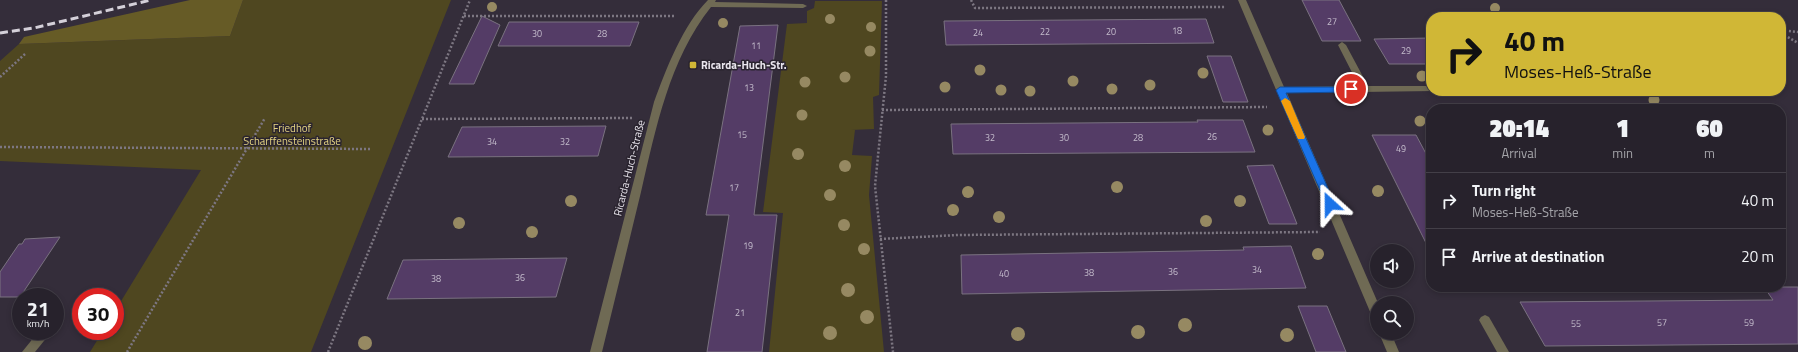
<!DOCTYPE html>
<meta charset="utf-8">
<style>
body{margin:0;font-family:"Titillium Web",sans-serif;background:#332f38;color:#f1f3f6;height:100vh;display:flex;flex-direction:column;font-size:15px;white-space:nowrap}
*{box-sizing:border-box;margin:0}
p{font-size:13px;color:#a4a4a9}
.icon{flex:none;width:22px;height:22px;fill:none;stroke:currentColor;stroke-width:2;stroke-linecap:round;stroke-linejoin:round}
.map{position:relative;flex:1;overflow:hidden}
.panel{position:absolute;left:1426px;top:104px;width:360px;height:188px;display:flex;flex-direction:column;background:#27222c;border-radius:16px;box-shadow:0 2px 6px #0003,0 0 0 1px #433f48}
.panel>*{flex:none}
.guide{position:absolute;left:1426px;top:12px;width:360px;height:84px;border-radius:16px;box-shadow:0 2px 6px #0003,0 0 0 1px #433f48;background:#d0b736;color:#111;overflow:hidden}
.controls{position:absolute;left:1370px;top:244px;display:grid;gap:8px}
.controls a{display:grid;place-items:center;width:44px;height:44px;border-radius:50%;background:#27222c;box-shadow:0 2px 6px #0003,0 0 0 1px #433f48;font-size:20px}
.speed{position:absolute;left:12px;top:288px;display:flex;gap:8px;font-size:20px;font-weight:700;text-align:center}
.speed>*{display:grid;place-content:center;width:52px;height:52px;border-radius:50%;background:#27222c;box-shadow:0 2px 6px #0003,0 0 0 1px #433f48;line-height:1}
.speed small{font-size:10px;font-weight:400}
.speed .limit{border:6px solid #d22;background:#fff;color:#111}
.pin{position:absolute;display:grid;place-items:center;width:34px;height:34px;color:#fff;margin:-17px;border:2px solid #fff;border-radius:50%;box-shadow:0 1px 4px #0007}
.me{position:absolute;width:44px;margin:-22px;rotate:336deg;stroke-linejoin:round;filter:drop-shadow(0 0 3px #0008)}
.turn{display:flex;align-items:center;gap:14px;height:84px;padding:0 12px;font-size:18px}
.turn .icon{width:52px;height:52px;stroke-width:2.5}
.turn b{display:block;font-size:28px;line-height:34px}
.eta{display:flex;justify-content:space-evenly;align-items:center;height:68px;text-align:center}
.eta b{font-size:24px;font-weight:800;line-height:28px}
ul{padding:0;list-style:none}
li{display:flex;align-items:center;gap:12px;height:56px;padding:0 12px;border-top:1px solid #433f48}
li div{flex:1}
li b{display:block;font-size:15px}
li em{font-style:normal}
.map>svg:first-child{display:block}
.green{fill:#4f4720}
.forest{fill:#665b26}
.building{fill:#543c66;stroke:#7a7280}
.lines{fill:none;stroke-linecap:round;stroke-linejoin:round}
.path{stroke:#7d7782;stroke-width:2.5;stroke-dasharray:2 2;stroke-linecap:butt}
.minor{fill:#6f6a54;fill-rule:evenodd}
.rail{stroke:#d4d0d9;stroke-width:3;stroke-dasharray:8 4;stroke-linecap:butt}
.tree{fill:#968962}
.route{fill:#1a73e8;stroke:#114b97}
.slow{fill:#f59e0b}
.poi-dot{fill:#d0b736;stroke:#2a242f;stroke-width:1.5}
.labels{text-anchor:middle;stroke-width:3;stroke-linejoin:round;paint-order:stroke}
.number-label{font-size:9px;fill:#c4bccc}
.poi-label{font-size:11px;font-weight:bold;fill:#eae6ee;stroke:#2a242f;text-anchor:start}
.park-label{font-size:11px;fill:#e6d583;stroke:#2a242f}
.street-label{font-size:11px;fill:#eae6ee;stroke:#2a242f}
</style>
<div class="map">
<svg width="1798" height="352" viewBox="0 0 1798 352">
<rect width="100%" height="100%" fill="#342d3a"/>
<!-- green -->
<g class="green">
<polygon points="243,0 451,0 311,352 90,352 103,331 115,331 115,311 201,170 0,161 0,61 19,44 230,36"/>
<polygon points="815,1 882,1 879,95 873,97 874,129 851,130 855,130 852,155 872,156 869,195 884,352 769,352 783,213 763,212 787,24 807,23 807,11 814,8"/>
</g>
<!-- forest -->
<polygon class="forest" points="190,0 243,0 230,36 19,44 24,37"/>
<!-- building -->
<g class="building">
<polygon points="1302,0 1339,0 1361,41 1322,41"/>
<polygon points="482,16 500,25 474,84 449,84"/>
<polygon points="1206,19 1214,43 946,45 944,21"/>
<polygon points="509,22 639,22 630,46 498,46"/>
<polygon points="778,25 754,215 777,215 762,352 707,352 729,215 706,215 740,26"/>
<polygon points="1431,38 1431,64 1389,64 1374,39"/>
<polygon points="1207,56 1231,56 1248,102 1223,102"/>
<polygon points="1197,120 1243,120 1255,152 953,154 951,124 1198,122"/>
<polygon points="606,126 598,156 448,157 462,127"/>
<polygon points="1372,135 1416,135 1431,163 1431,253"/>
<polygon points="1273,165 1289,204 1297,224 1269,224 1247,166"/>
<polygon points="60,237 20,297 0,297 0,272 19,244 22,244 25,239"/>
<polygon points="1291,246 1306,288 962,294 961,255 1244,250 1243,247"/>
<polygon points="567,258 556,297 387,299 403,260"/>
<polygon points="1764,287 1798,287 1798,344 1545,346 1520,302 1773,300"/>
<polygon points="1298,306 1327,306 1346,352 1316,352"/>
</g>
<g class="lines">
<!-- path -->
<g class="path">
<polyline points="886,0 886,76 875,186 893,352"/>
<polyline points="971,0 975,8 1225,7"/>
<polyline points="464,16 675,16"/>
<polyline points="1781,30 1798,32"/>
<polyline points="1781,33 1798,43"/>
<polyline points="0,77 25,54"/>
<polyline points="882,110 1267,107"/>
<polyline points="422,119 633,118"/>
<polyline points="0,147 371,149"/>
<polyline points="880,239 958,235 1320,232"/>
<polyline points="127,352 265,118"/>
<polyline points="328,352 470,0"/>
</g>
<!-- minor -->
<g class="minor">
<path d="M708 0H716L715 2 803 4 807 6 803 8 711 7C669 60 656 128 641 192 628 246 615 299 602 352H590L654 102C666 69 683 25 708 0Z"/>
<polygon points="1238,0 1246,0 1284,87 1359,86 1338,45 1342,42 1346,45 1368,86 1431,86 1431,91 1434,91 1287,93 1378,303 1377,319 1373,317 1371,314"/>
<polygon points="57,313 61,315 63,318 59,323 55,325 55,314"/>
<polygon points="1485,315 1489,317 1509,352 1497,352 1479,320 1481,317"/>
<polygon points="39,331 52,331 35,352 22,352"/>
<polygon points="1379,333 1391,333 1399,352 1387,352"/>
</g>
<!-- rail -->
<polyline class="rail" points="0,33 34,28 151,0"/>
</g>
<!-- trees -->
<g class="tree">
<circle cx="492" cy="7" r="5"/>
<circle cx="1495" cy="8" r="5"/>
<circle cx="830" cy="19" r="5"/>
<circle cx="723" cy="23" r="5"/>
<circle cx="871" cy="27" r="5"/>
<circle cx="870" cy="51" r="5.5"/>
<circle cx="980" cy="70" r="5.5"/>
<circle cx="1203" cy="73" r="5.5"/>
<circle cx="1422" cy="76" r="5.5"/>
<circle cx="845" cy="77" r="5.5"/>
<circle cx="1073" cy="81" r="5.5"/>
<circle cx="805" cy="82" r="5.5"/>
<circle cx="1150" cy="85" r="5.5"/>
<circle cx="945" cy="87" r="5.5"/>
<circle cx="1112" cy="89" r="5.5"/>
<circle cx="1001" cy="90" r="5.5"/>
<circle cx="1030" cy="91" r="5.5"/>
<circle cx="1654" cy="100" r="5.5"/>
<circle cx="802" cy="115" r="5.5"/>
<circle cx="1420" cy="121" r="5.5"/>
<circle cx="1268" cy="130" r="5.5"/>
<circle cx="798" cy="154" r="6"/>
<circle cx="845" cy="166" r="6"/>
<circle cx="1117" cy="187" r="6"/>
<circle cx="1378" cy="191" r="6"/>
<circle cx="968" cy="192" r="6"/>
<circle cx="830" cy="195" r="6"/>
<circle cx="571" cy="201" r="6"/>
<circle cx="1240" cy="201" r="6"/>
<circle cx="953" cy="210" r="6"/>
<circle cx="999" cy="217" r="6"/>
<circle cx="1206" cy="221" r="6"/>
<circle cx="459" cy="223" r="6"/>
<circle cx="844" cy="225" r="6"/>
<circle cx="532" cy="232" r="6"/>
<circle cx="864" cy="249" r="6"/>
<circle cx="1318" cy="254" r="6"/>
<circle cx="848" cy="290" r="7"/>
<circle cx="867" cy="317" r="7"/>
<circle cx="1185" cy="325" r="7"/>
<circle cx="1138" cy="332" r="7"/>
<circle cx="830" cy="333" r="7"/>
<circle cx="1018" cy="334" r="7"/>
<circle cx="1287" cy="335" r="7"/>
<circle cx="365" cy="343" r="7"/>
</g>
<!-- route -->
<polygon class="route" points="1280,87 1351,87 1355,89 1351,92 1286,93 1335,204 1334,206 1327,206 1326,204 1276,90"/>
<!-- slow -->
<polygon class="slow" points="1285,98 1290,101 1305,137 1304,139 1298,139 1297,137 1281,101"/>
<!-- markers -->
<rect class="poi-dot" x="689" y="61" width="8" height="8" rx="2"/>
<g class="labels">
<!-- number labels -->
<g class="number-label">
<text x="1332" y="25">27</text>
<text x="1177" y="34">18</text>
<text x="1045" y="35">22</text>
<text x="1111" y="35">20</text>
<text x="978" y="36">24</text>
<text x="537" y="37">30</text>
<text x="602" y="37">28</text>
<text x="756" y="49">11</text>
<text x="1406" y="54">29</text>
<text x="749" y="91">13</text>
<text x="742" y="138">15</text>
<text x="1212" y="140">26</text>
<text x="990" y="141">32</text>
<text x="1064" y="141">30</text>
<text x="1138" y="141">28</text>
<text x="492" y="145">34</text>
<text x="565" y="145">32</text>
<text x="1401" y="152">49</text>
<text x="734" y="191">17</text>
<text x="748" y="249">19</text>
<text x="1257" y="273">34</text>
<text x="1173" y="275">36</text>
<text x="1089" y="276">38</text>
<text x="1004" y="277">40</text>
<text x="520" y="281">36</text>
<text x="436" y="282">38</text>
<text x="740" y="316">21</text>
<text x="1662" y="326">57</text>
<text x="1749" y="326">59</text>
<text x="1576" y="327">55</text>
</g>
<!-- poi labels -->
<g class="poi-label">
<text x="701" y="69">Ricarda-Huch-Str.</text>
</g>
<!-- park labels -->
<g class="park-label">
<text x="292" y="132">Friedhof<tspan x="292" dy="13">Scharffensteinstraße</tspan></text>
</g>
<!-- street labels -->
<g class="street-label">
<text transform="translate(629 168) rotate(-76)" y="4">Ricarda-Huch-Straße</text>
</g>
</g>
</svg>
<div class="controls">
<a><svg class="icon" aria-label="sound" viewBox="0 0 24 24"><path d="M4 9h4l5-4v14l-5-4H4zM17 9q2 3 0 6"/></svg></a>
<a><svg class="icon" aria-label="search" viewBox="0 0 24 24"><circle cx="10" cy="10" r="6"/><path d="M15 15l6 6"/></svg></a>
</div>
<div class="speed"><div>21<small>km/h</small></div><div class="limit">30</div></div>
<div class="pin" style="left:1351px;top:89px;background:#d93025"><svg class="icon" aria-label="arrive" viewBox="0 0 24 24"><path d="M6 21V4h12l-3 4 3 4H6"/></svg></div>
<svg class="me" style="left:1330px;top:204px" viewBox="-20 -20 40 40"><path d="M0-17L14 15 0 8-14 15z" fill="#1a73e8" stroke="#fff" stroke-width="4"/></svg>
<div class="guide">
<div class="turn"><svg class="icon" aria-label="right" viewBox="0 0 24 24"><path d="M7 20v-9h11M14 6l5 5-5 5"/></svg><div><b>40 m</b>Moses-Heß-Straße</div></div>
</div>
<section class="panel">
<div class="eta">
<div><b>20:14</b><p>Arrival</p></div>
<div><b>1</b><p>min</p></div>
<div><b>60</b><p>m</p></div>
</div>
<ul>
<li><svg class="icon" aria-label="right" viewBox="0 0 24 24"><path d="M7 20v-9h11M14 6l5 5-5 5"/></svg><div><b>Turn right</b><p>Moses-Heß-Straße</p></div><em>40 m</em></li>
<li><svg class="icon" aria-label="arrive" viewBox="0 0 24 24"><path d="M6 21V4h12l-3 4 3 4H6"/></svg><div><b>Arrive at destination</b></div><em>20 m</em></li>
</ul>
</section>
</div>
